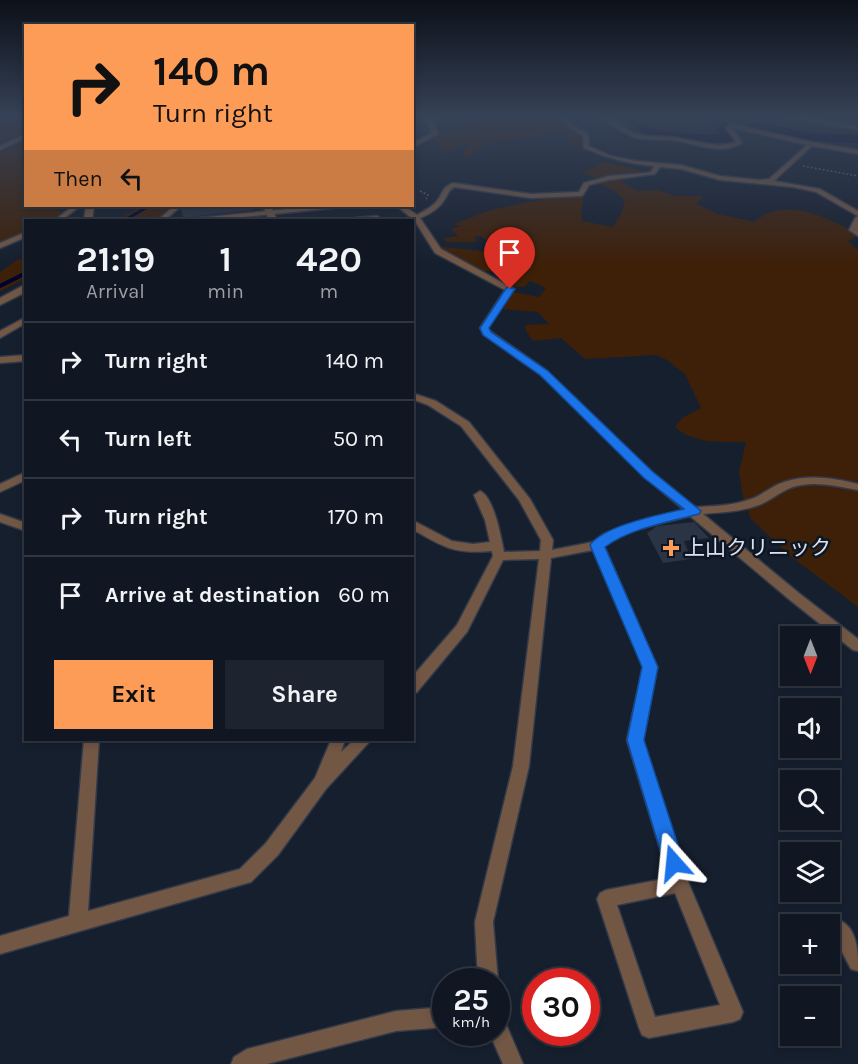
<!DOCTYPE html>
<meta charset="utf-8">
<style>
body{margin:0;font-family:Karla,"Noto Sans JP",sans-serif;background:#1e242f;color:#f1f3f6;height:100vh;display:flex;flex-direction:column;font-size:22px;white-space:nowrap}
*{box-sizing:border-box;margin:0}
p{font-size:20px;color:#9c9fa5}
.icon{flex:none;width:33px;height:33px;fill:none;stroke:currentColor;stroke-width:2;stroke-linecap:round;stroke-linejoin:round}
.map{position:relative;flex:1;overflow:hidden}
.drawer{position:absolute;left:24px;top:219px;width:390px;height:522px;display:flex;flex-direction:column;background:#101722;border-radius:0px;box-shadow:0 3px 9px #0003,0 0 0 2px #303640}
.drawer>*{flex:none}
.hud{position:absolute;left:24px;top:24px;width:390px;height:183px;border-radius:0px;box-shadow:0 3px 9px #0003,0 0 0 2px #303640;background:#fd9c56;color:#111;overflow:hidden}
.needle{width:39px;rotate:180deg}
.buttons{position:absolute;left:780px;top:626px;display:grid;gap:12px}
.buttons a{display:grid;place-items:center;width:60px;height:60px;border-radius:0px;background:#101722;box-shadow:0 3px 9px #0003,0 0 0 2px #303640;font-size:30px}
.speed{position:absolute;left:432px;top:968px;display:flex;gap:12px;font-size:30px;font-weight:700;text-align:center}
.speed>*{display:grid;place-content:center;width:78px;height:78px;border-radius:50%;background:#101722;box-shadow:0 3px 9px #0003,0 0 0 2px #303640;line-height:1}
.speed small{font-size:15px;font-weight:400}
.speed .limit{border:9px solid #d22;background:#fff;color:#111}
.pin{position:absolute;display:grid;place-items:center;width:51px;height:51px;color:#fff;margin:-62px -26px;border-radius:50% 50% 50% 0;rotate:-45deg;box-shadow:0 0 6px #0007}
.pin .icon{rotate:45deg}
.me{position:absolute;width:66px;margin:-33px;rotate:342deg;stroke-linejoin:round;filter:drop-shadow(0 0 4px #0008)}
.turn{display:flex;align-items:center;gap:21px;height:126px;padding:0 30px;font-size:27px}
.turn .icon{width:78px;height:78px;stroke-width:2.5}
.turn b{display:block;font-size:42px;line-height:51px}
.then{display:flex;align-items:center;height:57px;padding:0 30px;background:#0003;gap:12px;font-size:22px}
.eta{display:flex;justify-content:space-evenly;align-items:center;height:102px;text-align:center}
.eta b{font-size:36px;font-weight:700;line-height:42px}
.button{display:flex;gap:12px;margin-top:auto;padding:12px 30px}
.button a{flex:1;height:69px;border-radius:0px;background:#fd9c56;color:#111;font-size:24px;font-weight:700;line-height:69px;text-align:center}
.button a+a{background:#1e242f;color:#f1f3f6}
ul{padding:0;list-style:none}
li{display:flex;align-items:center;gap:18px;height:78px;padding:0 30px;border-top:2px solid #303640}
li div{flex:1}
li b{display:block;font-size:22px}
li em{font-style:normal}
.map>svg:first-child{display:block}
.green{fill:#3e2009}
.lines{fill:none;stroke-linecap:round;stroke-linejoin:round}
.stream-far1{stroke:#00002f;stroke-width:3}
.stream{stroke:#00002f;stroke-width:4}
.river{fill:#00002f;fill-rule:evenodd}
.building{fill:#2a3445}
.minor-casing{stroke:#323a49;stroke-width:3}
.tertiary-casing{stroke:#323a49;stroke-width:3}
.path{stroke:#616876;stroke-width:1.5;stroke-dasharray:2 2;stroke-linecap:butt}
.minor{fill:#735745;fill-rule:evenodd}
.tertiary{fill:#735745;fill-rule:evenodd}
.route{fill:#1a73e8;stroke:#114b97;stroke-width:1.5}
.poi-dot{fill:#fd9c56;stroke:#0d1624;stroke-width:2}
.labels{text-anchor:middle;stroke-width:5;stroke-linejoin:round;paint-order:stroke}
.poi-label{font-size:21px;fill:#dce2ed;stroke:#0d1624;text-anchor:start}
</style>
<div class="map">
<svg width="858" height="1064" viewBox="0 0 858 1064">
<rect width="100%" height="100%" fill="#161f2e"/>
<!-- green -->
<g class="green">
<polygon points="3,116 25,116 25,135 0,146 0,124 13,120 3,118"/>
<polygon points="438,116 560,116 561,123 584,135 581,146 565,142 568,139 566,132 550,131 547,135 515,140 492,141 467,158 463,156 464,150 470,145 464,145 443,155 439,145 434,142 435,138 471,124 441,121 442,118"/>
<path d="M616 116H689L693 120C675 124 660 114 643 119L657 128 673 131C654 139 631 130 616 116Z"/>
<polygon points="25,143 26,206 58,206 57,210 65,214 54,220 26,220 25,233 0,244 0,153 19,144"/>
<polygon points="600,161 644,171 594,178 582,172 598,166"/>
<path d="M619 179 637 191 658 190 677 196H704L696 204 718 214 754 222C783 196 829 217 858 235L848 241 858 250V607L789 555 751 519 743 497 739 472 746 442C721 442 694 444 675 427L682 418 701 408 685 374 667 360 656 355 585 359 561 338 533 341 526 331 525 325 549 324 538 312 503 309 513 292 539 297 546 288 530 281 524 287 509 286 506 278 509 272 481 271 435 246 511 254 528 253V248L500 236 493 238 500 243 491 244 481 236 475 237 476 242H446L444 238 458 236 451 229 460 226 454 224 491 210 534 201 567 195 584 197 581 213 582 221 613 227C631 198 628 198 599 183Z"/>
<polygon points="137,206 169,206 158,220 117,220 141,207"/>
<polygon points="25,258 25,279 0,291 0,272 17,260"/>
</g>
<g class="lines">
<!-- stream-far1 -->
<polyline class="stream-far1" points="125,220 149,206"/>
<!-- stream -->
<g class="stream">
<polyline points="125,220 127,219"/>
<polyline points="0,286 26,273"/>
</g>
<!-- river -->
<path class="river" d="M617 116C636 116 637 121 653 128 665 133 705 135 720 134L710 122 712 119 727 116 811 133 858 135V143L811 141 727 124 737 138 735 141 710 143 650 136Z"/>
</g>
<!-- building -->
<g class="building">
<polygon points="195,206 246,206 253,207 254,210 197,216 191,220 184,220 181,209"/>
<polygon points="694,522 709,538 684,541 691,559 663,563 647,533 657,526"/>
</g>
<g class="lines">
<!-- minor casing -->
<g class="minor-casing">
<g id="minor">
<polygon points="425,116 431,116 438,134 412,148 412,143 432,133"/>
<path d="M559 116H565L567 121 588 134 589 146 611 156 636 161 681 165 720 176 760 180 769 179 807 145 733 128 742 143C720 157 693 142 670 140 657 139 645 141 633 137 621 132 611 125 602 116 613 116 624 129 634 133 647 138 659 136 671 137 693 139 714 150 736 142L726 128 732 124 811 142 858 150V154L812 146 774 181 820 189 858 211V236L849 230 855 218 858 216 816 192 793 187 720 180 681 169 660 167 655 174 609 180 589 185 583 195 581 196 531 198 454 187C448 191 449 193 445 199 439 209 430 214 420 218L441 249 514 289 488 328 490 331 547 371 653 473 695 507C713 506 733 506 751 499 762 495 772 486 784 482 808 474 834 478 858 484V490C840 487 820 482 802 485 785 487 774 499 759 505 741 512 722 512 703 514L800 594 858 639V651L853 650 790 600 690 516C662 523 628 529 604 546L657 667 643 740 689 884 743 1012 740 1019 733 1022 649 1038 642 1035 639 1028 597 899 600 893 606 890 669 878 627 740 643 667 593 550 551 558 529 766 493 922 498 981 496 984V981H478L475 922 513 766 539 559 503 560 467 632 417 692 412 694V677L457 625 493 556 492 551C454 554 445 548 412 529V520L452 541 473 544 490 542 485 520 474 495 480 491C494 497 501 537 504 552L540 551 541 540 519 500 461 426 428 405 412 399V393L436 401 469 422 530 499 553 540 552 550 593 542 604 534 646 519 684 510 645 477 541 375 484 335 480 328 505 290 435 253 415 221 397 206H404L417 215C424 211 432 207 437 201 444 192 441 188 453 183L531 194 579 192 584 183 609 176 645 173 651 172 654 166C629 164 607 158 584 148L583 136 563 123ZM675 893 720 1005 655 1017 617 905Z"/>
<polygon points="779,116 792,116 858,126 858,130"/>
<polygon points="26,134 26,138 0,150 0,146"/>
<polygon points="73,206 80,206 62,220 55,220"/>
<polygon points="174,206 181,206 165,220 158,220"/>
<polygon points="318,206 336,206 333,208 213,220 193,220 197,218"/>
<polygon points="377,216 380,218 379,219 351,220 355,218"/>
<polygon points="26,232 26,237 0,248 0,243"/>
<polygon points="26,317 26,323 0,338 0,331"/>
<polygon points="26,472 26,480 0,492 0,484"/>
<polygon points="0,514 26,523 26,531 0,522"/>
<polygon points="84,740 99,740 88,911 240,869 266,843 315,778 331,740 345,740 341,752 354,740 371,740 326,789 278,855 251,882 0,954 0,936 69,916"/>
<path d="M839 920C858 928 858 953 858 971L851 969 830 929 833 923Z"/>
<polygon points="446,1007 446,1027 396,1031 267,1064 231,1064 234,1057 247,1049 396,1011"/>
<polygon points="496,1014 503,1017 523,1064 503,1064 489,1032 496,1032"/>
</g>
</g>
<!-- tertiary casing -->
<g class="tertiary-casing">
<g id="tertiary">
<polygon points="86,206 94,206 92,220 84,220"/>
<polygon points="263,206 271,206 277,220 269,220"/>
<polygon points="26,284 26,292 0,305 0,298"/>
<polygon points="26,355 26,361 0,363 0,357"/>
</g>
</g>
<!-- path -->
<g class="path">
<polyline points="803,166 858,176"/>
<polyline points="420,191 428,195 426,199"/>
</g>
<!-- minor -->
<use href="#minor" class="minor"/>
<!-- tertiary -->
<use href="#tertiary" class="tertiary"/>
</g>
<!-- sky -->
<linearGradient id="sky" x2="0" y2="1"><stop stop-color="#0c1119"/><stop offset="0.44" stop-color="#364257"/><stop offset="1" stop-color="#364257" stop-opacity="0"/></linearGradient>
<rect width="858" height="265" fill="url(#sky)"/>
<!-- route -->
<path class="route" d="M507 287 515 289 489 328 491 332 548 371 653 472 701 511 699 514C668 522 631 528 605 547L658 667 644 740 684 863 681 870 674 873 667 870 664 863 627 740 642 667 590 545C605 525 659 515 684 509L644 478 540 375 483 335 480 328Z"/>
<!-- markers -->
<path class="poi-dot" d="M668 539h6v6h6v6h-6v6h-6v-6h-6v-6h6z"/>
<g class="labels">
<!-- poi labels -->
<g class="poi-label">
<text x="684" y="555">上山クリニック</text>
</g>
</g>
</svg>
<div class="buttons">
<a><svg class="needle" viewBox="-14 -14 28 28"><path d="M0-13l5 13h-10z" fill="#e53935"/><path d="M0 13l5-13h-10z" fill="#9c9fa5"/></svg></a>
<a><svg class="icon" aria-label="sound" viewBox="0 0 24 24"><path d="M4 9h4l5-4v14l-5-4H4zM17 9q2 3 0 6"/></svg></a>
<a><svg class="icon" aria-label="search" viewBox="0 0 24 24"><circle cx="10" cy="10" r="6"/><path d="M15 15l6 6"/></svg></a>
<a><svg class="icon" aria-label="layers" viewBox="0 0 24 24"><path d="M12 4l9 5-9 5-9-5zM3 14l9 5 9-5"/></svg></a>
<a>+</a>
<a>−</a>
</div>
<div class="speed"><div>25<small>km/h</small></div><div class="limit">30</div></div>
<div class="pin" style="left:510px;top:289px;background:#d93025"><svg class="icon" aria-label="arrive" viewBox="0 0 24 24"><path d="M6 21V4h12l-3 4 3 4H6"/></svg></div>
<svg class="me" style="left:674px;top:863px" viewBox="-20 -20 40 40"><path d="M0-17L14 15 0 8-14 15z" fill="#1a73e8" stroke="#fff" stroke-width="4"/></svg>
<div class="hud">
<div class="turn"><svg class="icon" aria-label="right" viewBox="0 0 24 24"><path d="M7 20v-9h11M14 6l5 5-5 5"/></svg><div><b>140 m</b>Turn right</div></div>
<div class="then">Then<svg class="icon" aria-label="left" viewBox="0 0 24 24"><path d="M17 20v-9H6M10 6l-5 5 5 5"/></svg></div>
</div>
<section class="drawer">
<div class="eta">
<div><b>21:19</b><p>Arrival</p></div>
<div><b>1</b><p>min</p></div>
<div><b>420</b><p>m</p></div>
</div>
<ul>
<li><svg class="icon" aria-label="right" viewBox="0 0 24 24"><path d="M7 20v-9h11M14 6l5 5-5 5"/></svg><div><b>Turn right</b></div><em>140 m</em></li>
<li><svg class="icon" aria-label="left" viewBox="0 0 24 24"><path d="M17 20v-9H6M10 6l-5 5 5 5"/></svg><div><b>Turn left</b></div><em>50 m</em></li>
<li><svg class="icon" aria-label="right" viewBox="0 0 24 24"><path d="M7 20v-9h11M14 6l5 5-5 5"/></svg><div><b>Turn right</b></div><em>170 m</em></li>
<li><svg class="icon" aria-label="arrive" viewBox="0 0 24 24"><path d="M6 21V4h12l-3 4 3 4H6"/></svg><div><b>Arrive at destination</b></div><em>60 m</em></li>
</ul>
<div class="button"><a>Exit</a><a>Share</a></div>
</section>
</div>
